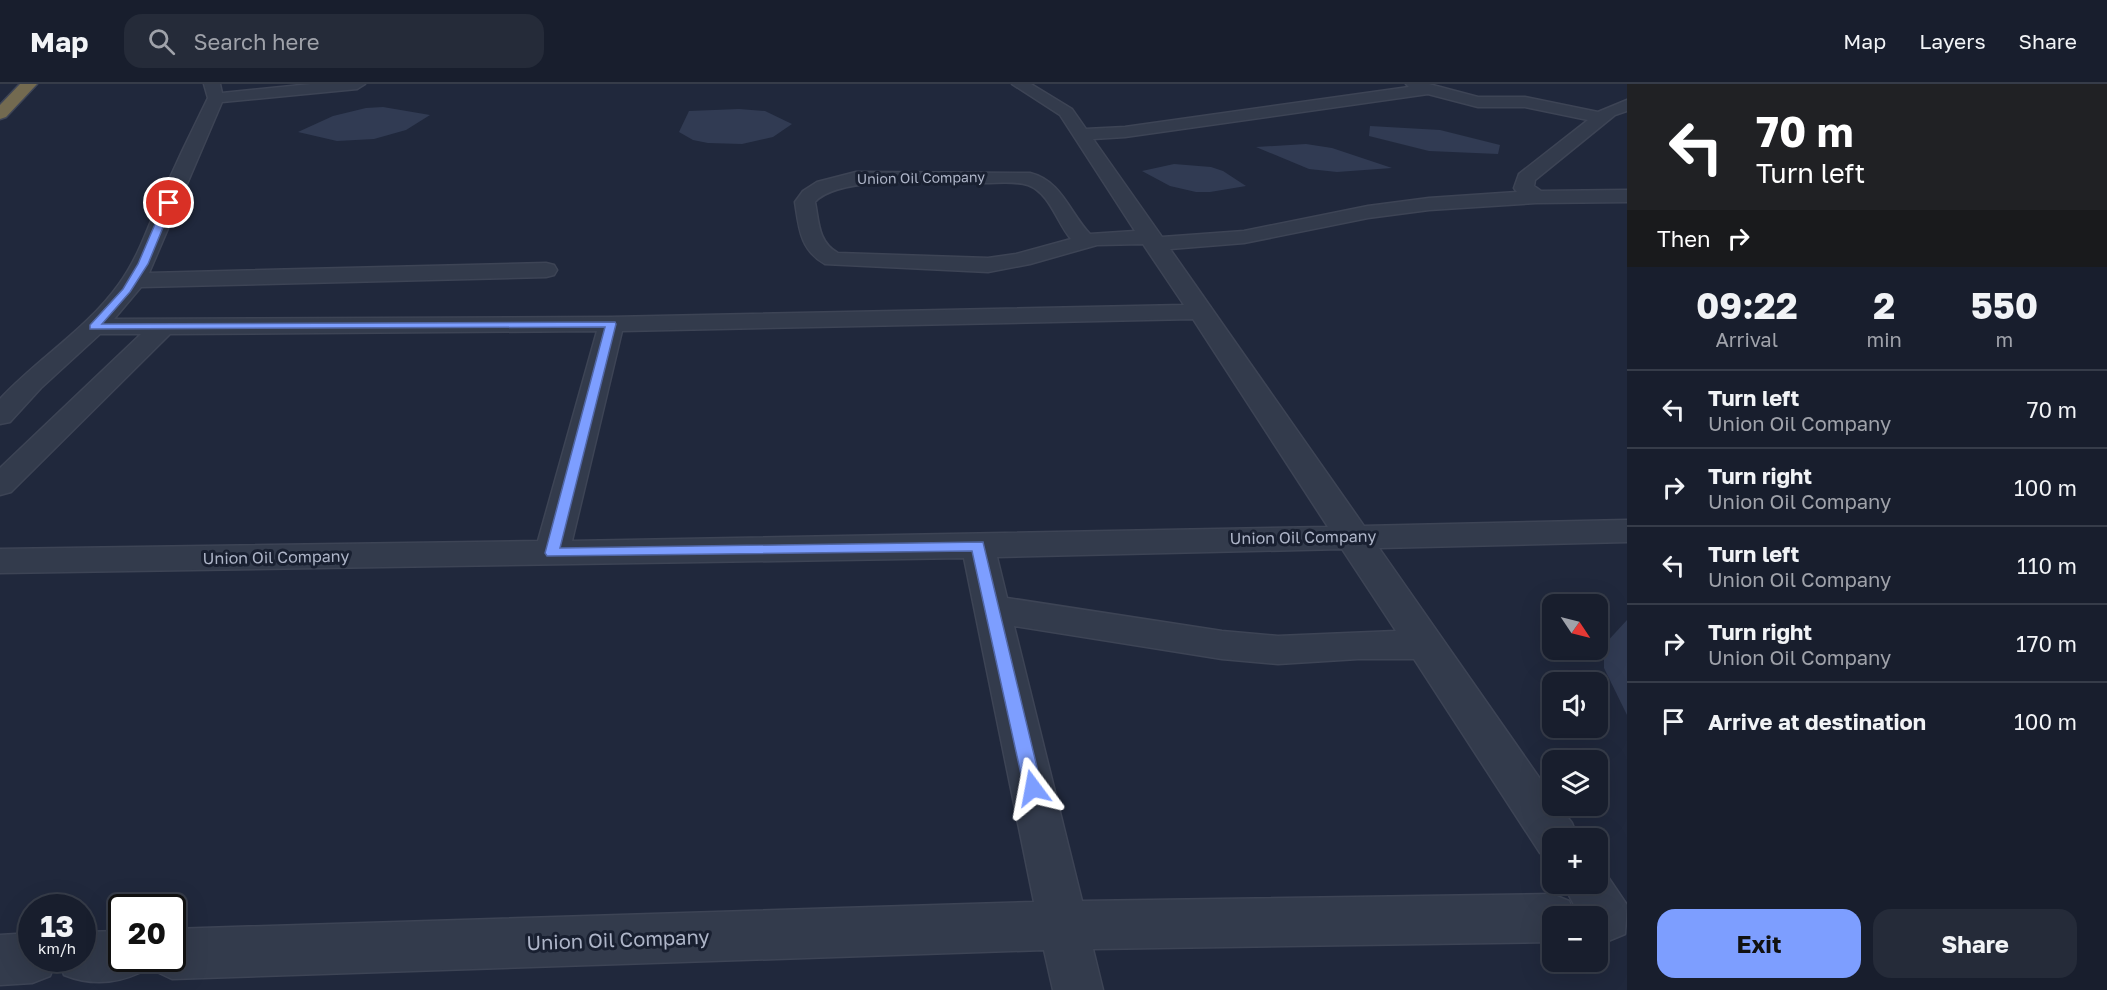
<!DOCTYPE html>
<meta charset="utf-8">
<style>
body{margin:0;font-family:"Golos Text",sans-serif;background:#252b39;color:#f1f3f6;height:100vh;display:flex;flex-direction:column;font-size:22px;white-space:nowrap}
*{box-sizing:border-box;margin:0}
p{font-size:20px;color:#9fa2aa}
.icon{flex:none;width:33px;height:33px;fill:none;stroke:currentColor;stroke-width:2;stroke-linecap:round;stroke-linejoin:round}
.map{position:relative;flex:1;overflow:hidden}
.sheet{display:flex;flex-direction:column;background:#181e2d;width:480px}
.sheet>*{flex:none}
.top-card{background:#202124;color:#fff;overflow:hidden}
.needle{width:39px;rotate:125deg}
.buttons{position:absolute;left:1542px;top:510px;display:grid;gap:12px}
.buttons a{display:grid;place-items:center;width:66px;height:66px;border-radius:12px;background:#181e2d;box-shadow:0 6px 24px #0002,0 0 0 2px #363c49;font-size:30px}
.speed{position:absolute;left:18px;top:810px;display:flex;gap:12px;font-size:30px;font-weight:700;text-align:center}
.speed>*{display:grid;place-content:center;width:78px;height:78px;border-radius:50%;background:#181e2d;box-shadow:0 6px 24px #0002,0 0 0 2px #363c49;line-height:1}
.speed small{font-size:15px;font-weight:400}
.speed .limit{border:3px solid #111;border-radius:9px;background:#fff;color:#111}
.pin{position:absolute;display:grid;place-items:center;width:51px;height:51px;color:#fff;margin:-26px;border:3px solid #fff;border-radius:50%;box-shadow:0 2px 6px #0007}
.me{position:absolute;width:66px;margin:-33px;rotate:347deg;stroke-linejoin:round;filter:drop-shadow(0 0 4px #0008)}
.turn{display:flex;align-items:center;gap:21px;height:126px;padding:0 30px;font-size:27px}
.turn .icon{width:78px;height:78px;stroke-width:2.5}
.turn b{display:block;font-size:42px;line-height:51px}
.then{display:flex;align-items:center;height:57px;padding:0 30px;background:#0003;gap:12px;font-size:22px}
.eta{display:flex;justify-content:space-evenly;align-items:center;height:102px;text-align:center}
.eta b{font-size:36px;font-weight:700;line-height:42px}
.cta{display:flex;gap:12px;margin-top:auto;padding:12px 30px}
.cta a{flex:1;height:69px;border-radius:18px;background:#7d9eff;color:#111;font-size:24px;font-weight:700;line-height:69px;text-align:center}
.cta a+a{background:#252b39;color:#f1f3f6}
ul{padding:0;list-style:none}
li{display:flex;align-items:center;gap:18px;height:78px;padding:0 30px;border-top:2px solid #363c49}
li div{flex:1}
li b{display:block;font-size:22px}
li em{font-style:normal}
header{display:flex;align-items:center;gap:36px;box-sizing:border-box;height:84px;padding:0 30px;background:#181e2d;border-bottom:2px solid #363c49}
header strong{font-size:28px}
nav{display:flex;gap:33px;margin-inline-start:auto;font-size:21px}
.search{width:420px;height:54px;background:#252b39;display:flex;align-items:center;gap:15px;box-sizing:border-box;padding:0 21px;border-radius:18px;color:#9fa2aa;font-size:22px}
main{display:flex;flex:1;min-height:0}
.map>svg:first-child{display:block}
.building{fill:#313b53}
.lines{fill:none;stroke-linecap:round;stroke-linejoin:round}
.minor-casing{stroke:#3d4455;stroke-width:3}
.highway-casing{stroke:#3e4557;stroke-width:3}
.minor{fill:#333b4c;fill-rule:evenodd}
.highway{fill:#736a50;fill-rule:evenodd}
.route{fill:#7d9eff;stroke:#5167a6;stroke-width:1.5}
.labels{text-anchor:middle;stroke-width:6;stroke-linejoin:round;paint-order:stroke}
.far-street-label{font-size:14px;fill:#aeb5c8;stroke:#192031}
.street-label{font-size:16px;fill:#aeb5c8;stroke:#192031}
.near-street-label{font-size:20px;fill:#aeb5c8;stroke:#192031}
</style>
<header>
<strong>Map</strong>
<div class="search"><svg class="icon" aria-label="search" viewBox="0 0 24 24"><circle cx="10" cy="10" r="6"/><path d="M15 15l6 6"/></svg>Search here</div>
<nav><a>Map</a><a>Layers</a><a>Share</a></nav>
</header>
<main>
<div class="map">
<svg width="1627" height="906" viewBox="0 0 1627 906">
<rect width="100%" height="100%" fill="#20283c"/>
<!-- building -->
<g class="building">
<polygon points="383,23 430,31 406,46 374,55 337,57 298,48 333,32 366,24"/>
<polygon points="739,25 765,27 792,40 773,53 742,60 708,59 693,56 679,48 689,27"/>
<polygon points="1370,42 1440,46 1500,61 1498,70 1429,67 1369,52"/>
<polygon points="1306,60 1332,64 1392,84 1337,88 1309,85 1256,63"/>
<polygon points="1174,80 1211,83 1223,87 1246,102 1210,108 1196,108 1170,102 1142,87"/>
<polygon points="1627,536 1627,631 1604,584 1604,561"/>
</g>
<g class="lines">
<!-- minor casing -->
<g class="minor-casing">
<g id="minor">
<path d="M204 0H220L222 9 311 0H365L357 5 222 18 149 189 546 179 554 181 557 186 554 191 546 193 141 203 114 235 611 233 1184 221 1143 160 1097 161 1030 180 988 188 825 180C800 166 799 144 795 118L803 107 817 98 856 88 1030 89C1062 97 1069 128 1090 150L1135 147 1060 31 1012 0H1031L1072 25 1086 45 1125 43 1409 3 1406 0H1429L1478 13H1525L1598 28 1627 16V27L1615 31 1535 96 1534 102 1541 107 1627 106V118L1536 119 1429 126 1368 134 1244 159 1170 165 1364 442 1627 436V458L1379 464 1552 712V722H1559L1572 739 1578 754H1552V773L1540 769 1414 575H1358L1278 580 1222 575 1014 542 1082 817 1552 810 1569 817 1575 832H1552V858L1093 865 1103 906H1053L1044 866 172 895 155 887 149 874H172V845L1034 818 964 474 0 489V465L538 457 597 247 170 250 11 408 0 411V384L141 250H100L41 304 10 338 0 340V315C37 275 87 245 119 200 136 177 146 149 157 122 173 86 190 50 208 14ZM1428 10 1478 23H1525L1588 36 1519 90 1514 104 1517 108 1429 114 1368 122 1244 147 1162 153 1093 55 1125 53ZM986 99C999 99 1016 97 1028 101 1050 109 1057 139 1071 155L1016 170 988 174 838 169C818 158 819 138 815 118 839 90 948 99 986 99ZM1193 235 1328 443 572 457 622 247ZM1342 465 1396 547 1278 552 1222 547 1007 514 997 473Z"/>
<polygon points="1598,782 1602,784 1627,821 1625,850 1608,857 1598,852 1598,832 1580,832 1563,800 1598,800"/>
<path d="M122 847V874H146L139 889C115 900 89 901 64 891L58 874H82V848Z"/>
<polygon points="32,849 32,874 57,874 50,892 32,899 0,901 0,851"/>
</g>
</g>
<!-- highway casing -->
<g class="highway-casing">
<polygon id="highway" points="20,0 37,0 6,33 0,35 0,21"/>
</g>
<!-- minor -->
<use href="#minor" class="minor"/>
<!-- highway -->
<use href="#highway" class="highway"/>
</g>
<!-- route -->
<polygon class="route" points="169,117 173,119 148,180 130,208 102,240 615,238 616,240 560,464 983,458 1042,704 1039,710 1033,712 1026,710 1024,704 972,467 547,472 545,469 605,243 90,245 90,241 123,205 138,180 164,119"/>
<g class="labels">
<!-- far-street labels -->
<g class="far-street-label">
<text transform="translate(921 94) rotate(-1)" y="5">Union Oil Company</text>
</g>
<!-- street labels -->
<g class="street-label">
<text transform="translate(1303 453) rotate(-1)" y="6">Union Oil Company</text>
<text transform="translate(276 473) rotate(-1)" y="6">Union Oil Company</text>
</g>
<!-- near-street labels -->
<g class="near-street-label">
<text transform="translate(618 856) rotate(-2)" y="7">Union Oil Company</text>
</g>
</g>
</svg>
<div class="buttons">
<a><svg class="needle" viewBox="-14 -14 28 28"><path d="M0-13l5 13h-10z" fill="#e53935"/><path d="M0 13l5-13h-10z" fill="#9fa2aa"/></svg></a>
<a><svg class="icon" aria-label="sound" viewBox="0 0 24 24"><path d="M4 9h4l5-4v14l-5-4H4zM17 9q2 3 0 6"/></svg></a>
<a><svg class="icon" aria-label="layers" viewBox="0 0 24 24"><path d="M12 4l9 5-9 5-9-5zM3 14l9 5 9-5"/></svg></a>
<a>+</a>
<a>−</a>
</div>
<div class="speed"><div>13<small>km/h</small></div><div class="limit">20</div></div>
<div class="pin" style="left:169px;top:119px;background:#d93025"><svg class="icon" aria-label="arrive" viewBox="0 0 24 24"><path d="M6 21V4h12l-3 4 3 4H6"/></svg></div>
<svg class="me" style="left:1033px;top:704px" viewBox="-20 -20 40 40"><path d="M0-17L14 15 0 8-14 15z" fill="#7d9eff" stroke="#fff" stroke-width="4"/></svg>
</div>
<section class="sheet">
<div class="top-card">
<div class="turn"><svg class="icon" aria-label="left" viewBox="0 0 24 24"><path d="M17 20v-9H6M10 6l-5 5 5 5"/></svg><div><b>70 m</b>Turn left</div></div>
<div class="then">Then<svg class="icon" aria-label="right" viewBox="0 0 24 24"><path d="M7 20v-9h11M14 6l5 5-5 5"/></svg></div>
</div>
<div class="eta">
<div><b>09:22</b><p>Arrival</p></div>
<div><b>2</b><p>min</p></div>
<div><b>550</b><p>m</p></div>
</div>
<ul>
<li><svg class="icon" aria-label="left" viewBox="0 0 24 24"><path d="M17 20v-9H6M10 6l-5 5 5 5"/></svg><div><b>Turn left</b><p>Union Oil Company</p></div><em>70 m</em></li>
<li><svg class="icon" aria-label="right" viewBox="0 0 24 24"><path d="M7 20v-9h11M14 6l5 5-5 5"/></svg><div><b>Turn right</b><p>Union Oil Company</p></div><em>100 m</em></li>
<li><svg class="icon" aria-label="left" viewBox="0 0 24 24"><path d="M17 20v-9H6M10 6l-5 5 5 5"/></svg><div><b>Turn left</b><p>Union Oil Company</p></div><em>110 m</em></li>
<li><svg class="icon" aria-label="right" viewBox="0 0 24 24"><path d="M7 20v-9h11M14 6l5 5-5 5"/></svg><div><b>Turn right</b><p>Union Oil Company</p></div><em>170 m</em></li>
<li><svg class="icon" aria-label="arrive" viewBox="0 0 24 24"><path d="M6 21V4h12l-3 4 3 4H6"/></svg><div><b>Arrive at destination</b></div><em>100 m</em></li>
</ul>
<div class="cta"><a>Exit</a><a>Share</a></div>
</section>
</main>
